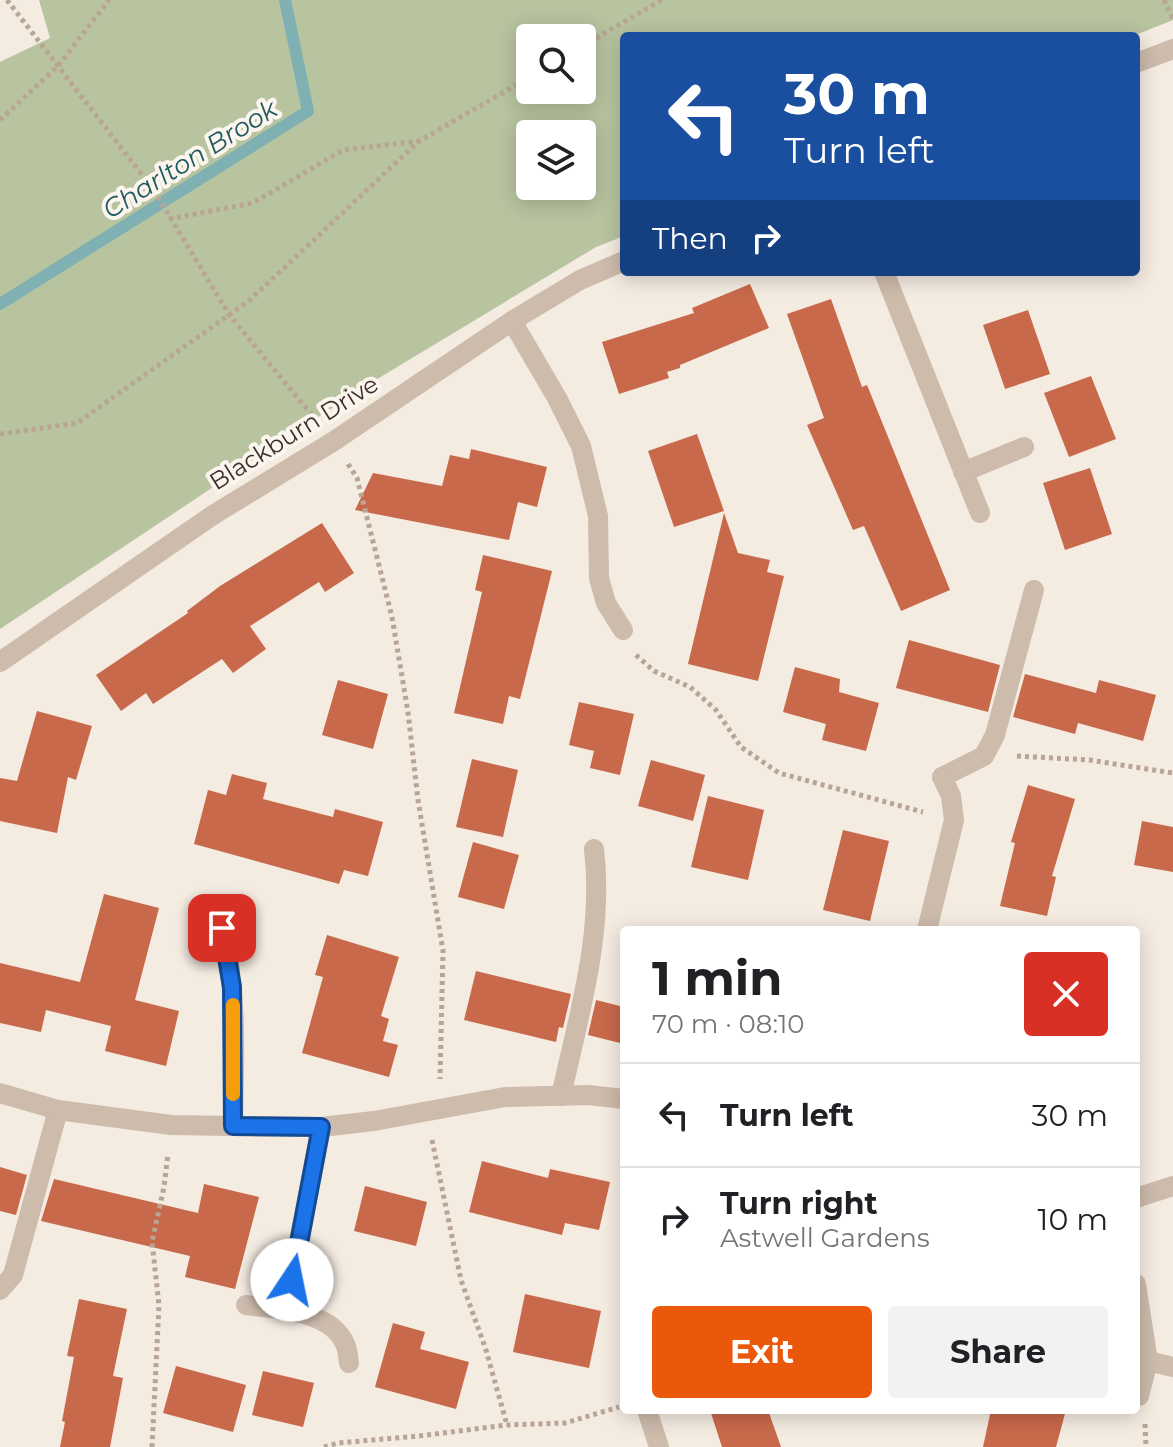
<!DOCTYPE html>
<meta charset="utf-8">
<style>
body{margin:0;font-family:Montserrat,sans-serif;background:#f2f2f2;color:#202124;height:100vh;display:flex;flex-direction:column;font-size:30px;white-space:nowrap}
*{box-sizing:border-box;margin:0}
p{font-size:26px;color:#757577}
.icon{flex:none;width:44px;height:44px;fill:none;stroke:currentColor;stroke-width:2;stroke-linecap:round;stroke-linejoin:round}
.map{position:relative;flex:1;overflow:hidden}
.sheet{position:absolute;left:620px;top:926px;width:520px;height:488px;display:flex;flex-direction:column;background:#fff;border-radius:8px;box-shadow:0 4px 20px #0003}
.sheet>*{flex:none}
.banner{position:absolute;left:620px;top:32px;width:520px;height:244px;border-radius:8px;box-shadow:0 4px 20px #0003;background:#1a4fa0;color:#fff;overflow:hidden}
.tools{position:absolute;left:516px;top:24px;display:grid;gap:16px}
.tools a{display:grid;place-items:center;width:80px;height:80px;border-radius:8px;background:#fff;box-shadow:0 4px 20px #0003;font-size:40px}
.pin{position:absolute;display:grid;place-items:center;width:68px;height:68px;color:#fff;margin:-34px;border-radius:16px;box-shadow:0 4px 12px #0006}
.me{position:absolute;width:88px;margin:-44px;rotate:11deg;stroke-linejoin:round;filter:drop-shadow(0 0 6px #0008)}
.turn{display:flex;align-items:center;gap:28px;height:168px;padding:0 32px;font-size:36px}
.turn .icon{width:104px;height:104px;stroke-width:2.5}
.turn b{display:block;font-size:56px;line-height:68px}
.then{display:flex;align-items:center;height:76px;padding:0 32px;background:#0003;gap:16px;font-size:30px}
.round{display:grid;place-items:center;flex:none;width:84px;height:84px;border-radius:8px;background:#f2f2f2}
.summary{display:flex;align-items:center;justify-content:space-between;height:136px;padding:0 32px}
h1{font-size:48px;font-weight:700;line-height:60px}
.button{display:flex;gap:16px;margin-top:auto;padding:16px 32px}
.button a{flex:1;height:92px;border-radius:8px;background:#ea580c;color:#fff;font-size:32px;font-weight:700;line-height:92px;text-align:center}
.button a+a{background:#f2f2f2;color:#202124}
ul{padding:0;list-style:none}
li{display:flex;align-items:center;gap:24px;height:104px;padding:0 32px;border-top:2px solid #e0e0e0}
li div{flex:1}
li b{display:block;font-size:30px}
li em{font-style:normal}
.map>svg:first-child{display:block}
.green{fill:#b8c4a0;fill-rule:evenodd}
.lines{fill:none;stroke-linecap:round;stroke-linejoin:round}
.stream{stroke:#7fb0b2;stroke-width:12}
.building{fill:#c8694b}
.path{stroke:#b9a596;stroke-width:5;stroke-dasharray:4 4;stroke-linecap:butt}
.service{stroke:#cdbbac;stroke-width:20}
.minor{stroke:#cdbbac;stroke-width:20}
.route-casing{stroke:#114b97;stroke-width:20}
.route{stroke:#1a73e8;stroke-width:14}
.slow{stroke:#f59e0b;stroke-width:14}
.labels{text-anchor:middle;stroke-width:8;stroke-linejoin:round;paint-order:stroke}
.street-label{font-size:24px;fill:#3b302b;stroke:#fbf5ee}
.water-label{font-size:26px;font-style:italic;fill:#1f5a5e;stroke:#fbf5ee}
</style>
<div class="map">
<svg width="1173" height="1447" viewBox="0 0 1173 1447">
<rect width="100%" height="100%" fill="#f4ebe1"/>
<!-- green -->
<path class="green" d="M39 0H1173V20L1133 36H624V236L596 247 359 390 0 629V62L50 38ZM530 38H582V90H530ZM582 134V186H530V134Z"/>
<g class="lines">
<!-- stream -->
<polyline class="stream" points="0,304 308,111 285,0"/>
</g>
<!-- building -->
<g class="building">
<polygon points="750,284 769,328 680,365 680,368 667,372 669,378 619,394 602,342 694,313 692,308"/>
<polygon points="831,299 862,387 867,385 950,590 901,611 864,526 853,530 807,425 824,418 787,314"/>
<polygon points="1028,310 1050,374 1005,389 983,325"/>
<polygon points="1091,376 1116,439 1069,457 1044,393"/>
<polygon points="697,434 724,511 674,527 648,451"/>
<polygon points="471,449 547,467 537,507 518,502 509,540 355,510 373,473 442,486 450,455 469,459"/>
<polygon points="1090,468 1112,534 1065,550 1043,483"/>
<polygon points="724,513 738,553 770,560 767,572 784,576 758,681 688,664"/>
<polygon points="322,523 354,573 325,592 319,582 250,626 266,649 233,673 222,659 153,704 146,693 121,711 96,675 188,613 187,611 220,586"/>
<polygon points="483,555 552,571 520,699 509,696 503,724 454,713 482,592 475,590"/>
<polygon points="909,640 1000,665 988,712 896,688"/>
<polygon points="795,667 840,679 839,692 879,703 866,751 822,740 826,724 783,712"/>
<polygon points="1025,674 1096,693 1099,680 1156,695 1143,741 1078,723 1075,734 1013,717"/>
<polygon points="338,680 388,694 373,749 322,735"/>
<polygon points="579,702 634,714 620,775 590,768 594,751 569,745"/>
<polygon points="37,711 92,726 76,780 68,777 57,833 0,821 0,778 17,781"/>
<polygon points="472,759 518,770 503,837 456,827"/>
<polygon points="651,760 705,775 693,821 638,806"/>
<polygon points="232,774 267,783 263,799 333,817 335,809 383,822 368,876 344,870 339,884 194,844 208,790 226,795"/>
<polygon points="1028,785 1075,799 1052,876 1056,877 1047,916 1000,906 1015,843 1011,842"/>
<polygon points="708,796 764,810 748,880 691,867"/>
<polygon points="1142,821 1173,827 1173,872 1134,865"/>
<polygon points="843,830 889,841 870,921 823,910"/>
<polygon points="473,842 519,855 504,909 458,897"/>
<polygon points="104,894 159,908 135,1000 179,1011 166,1066 105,1051 111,1026 46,1010 41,1032 0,1023 0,963 80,982"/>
<polygon points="327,935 399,957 381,1016 389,1019 383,1041 398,1045 389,1077 302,1053 323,977 315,975"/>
<polygon points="476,971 571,994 563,1028 559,1027 556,1042 464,1020"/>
<polygon points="596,1000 624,1007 624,1044 588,1035"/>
<polygon points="482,1161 548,1178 550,1169 610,1182 599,1230 565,1223 562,1235 469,1212"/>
<polygon points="0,1167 27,1175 16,1215 0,1211"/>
<polygon points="54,1179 198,1213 204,1184 259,1197 235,1289 185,1277 190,1256 41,1221"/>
<polygon points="365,1186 427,1202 416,1246 354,1231"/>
<polygon points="525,1294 601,1311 589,1368 513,1352"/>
<polygon points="79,1299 127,1309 113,1376 123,1378 110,1447 60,1447 65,1422 62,1421 74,1357 67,1356"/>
<polygon points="393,1323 425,1332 420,1349 469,1362 456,1409 375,1387"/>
<polygon points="176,1366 246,1385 233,1432 163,1413"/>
<polygon points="263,1371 314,1383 303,1427 252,1415"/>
<polygon points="710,1410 768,1410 781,1447 722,1447"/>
<polygon points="991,1410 1066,1410 1056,1447 983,1447"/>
</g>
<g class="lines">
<!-- path -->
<g class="path">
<polyline points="7,0 153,189 230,316 316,420"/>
<polyline points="1164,0 1173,19"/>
<polyline points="582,46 662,0"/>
<polyline points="0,120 58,66 109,0"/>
<polyline points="169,219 253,203 343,150 419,141"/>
<polyline points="0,434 77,423 250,300 419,141 530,77"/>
<polyline points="348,464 357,478 392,617 408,712 418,800 443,951 440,1079"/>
<polyline points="636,655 654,671 690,687 716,710 741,747 779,773 923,812"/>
<polyline points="1017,756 1089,760 1173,773"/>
<polyline points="432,1140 461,1280 486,1350 507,1425"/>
<polyline points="1145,1424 1146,1447"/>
<polyline points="152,1447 159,1305 152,1242 164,1187 168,1154"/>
<polyline points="324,1447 338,1443 419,1436 507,1425 565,1423 619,1407"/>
</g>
<!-- service -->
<g class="service">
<polyline points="942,777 984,756 995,735 1034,590"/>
<path d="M561 1096C579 1014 604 933 594 849"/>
<polyline points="0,1290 13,1275 58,1110"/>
</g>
<!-- minor -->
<g class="minor">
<polyline points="1136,63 1173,49"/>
<polyline points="884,272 980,513"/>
<polyline points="512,321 557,398 581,446 598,516 599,578 606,603 623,630"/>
<polyline points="963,472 1024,447"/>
<polyline points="0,662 213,515 334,441 512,321 580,280 624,261"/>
<path d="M222 928C238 992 234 1060 233 1126"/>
<polyline points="927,930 954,820 951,796 942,777"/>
<polyline points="0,1093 58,1110 171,1125 233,1126 321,1127 374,1121 505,1097 588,1095 624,1099"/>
<polyline points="1136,1198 1173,1186"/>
<polyline points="1136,1284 1148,1361 1139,1396"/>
<path d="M246 1305C276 1309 331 1310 345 1344 348 1349 348 1357 349 1363"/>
<polyline points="286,1310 321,1127"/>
<polyline points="1148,1361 1173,1367"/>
<polyline points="647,1410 659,1447"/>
</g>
</g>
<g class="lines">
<!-- route casing -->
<g class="route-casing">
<polyline id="route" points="222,928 232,987 233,1126 321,1127 292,1280"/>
</g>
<!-- route -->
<use href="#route" class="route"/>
<!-- slow -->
<polyline class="slow" points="233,1005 233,1094"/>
</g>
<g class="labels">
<!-- street labels -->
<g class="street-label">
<text transform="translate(294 433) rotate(-32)" y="8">Blackburn Drive</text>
</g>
<!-- water labels -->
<g class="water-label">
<text transform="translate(190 159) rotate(-32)" y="9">Charlton Brook</text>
</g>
</g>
</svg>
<div class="tools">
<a><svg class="icon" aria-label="search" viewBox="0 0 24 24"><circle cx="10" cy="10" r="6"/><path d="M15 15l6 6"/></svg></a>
<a><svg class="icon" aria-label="layers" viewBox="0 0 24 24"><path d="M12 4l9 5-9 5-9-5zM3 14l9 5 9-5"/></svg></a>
</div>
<div class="pin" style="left:222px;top:928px;background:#d93025"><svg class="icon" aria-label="arrive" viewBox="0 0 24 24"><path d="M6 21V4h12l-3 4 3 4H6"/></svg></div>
<svg class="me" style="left:292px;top:1280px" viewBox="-20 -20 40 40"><circle r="19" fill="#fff"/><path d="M0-13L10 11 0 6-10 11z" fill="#1a73e8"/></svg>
<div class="banner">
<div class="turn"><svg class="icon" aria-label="left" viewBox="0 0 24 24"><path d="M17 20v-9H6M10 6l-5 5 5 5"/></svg><div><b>30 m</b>Turn left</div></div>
<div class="then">Then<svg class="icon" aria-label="right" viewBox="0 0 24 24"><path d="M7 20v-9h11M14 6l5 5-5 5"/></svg></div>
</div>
<section class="sheet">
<div class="summary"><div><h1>1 min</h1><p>70 m · 08:10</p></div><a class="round" style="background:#d93025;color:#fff"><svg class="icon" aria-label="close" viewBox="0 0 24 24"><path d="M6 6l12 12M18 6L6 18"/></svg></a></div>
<ul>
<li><svg class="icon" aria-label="left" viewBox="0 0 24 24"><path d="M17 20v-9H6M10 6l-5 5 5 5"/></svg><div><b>Turn left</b></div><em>30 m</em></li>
<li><svg class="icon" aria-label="right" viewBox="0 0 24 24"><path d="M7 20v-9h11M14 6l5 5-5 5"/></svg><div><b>Turn right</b><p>Astwell Gardens</p></div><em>10 m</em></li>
</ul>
<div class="button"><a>Exit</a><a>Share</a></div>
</section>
</div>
